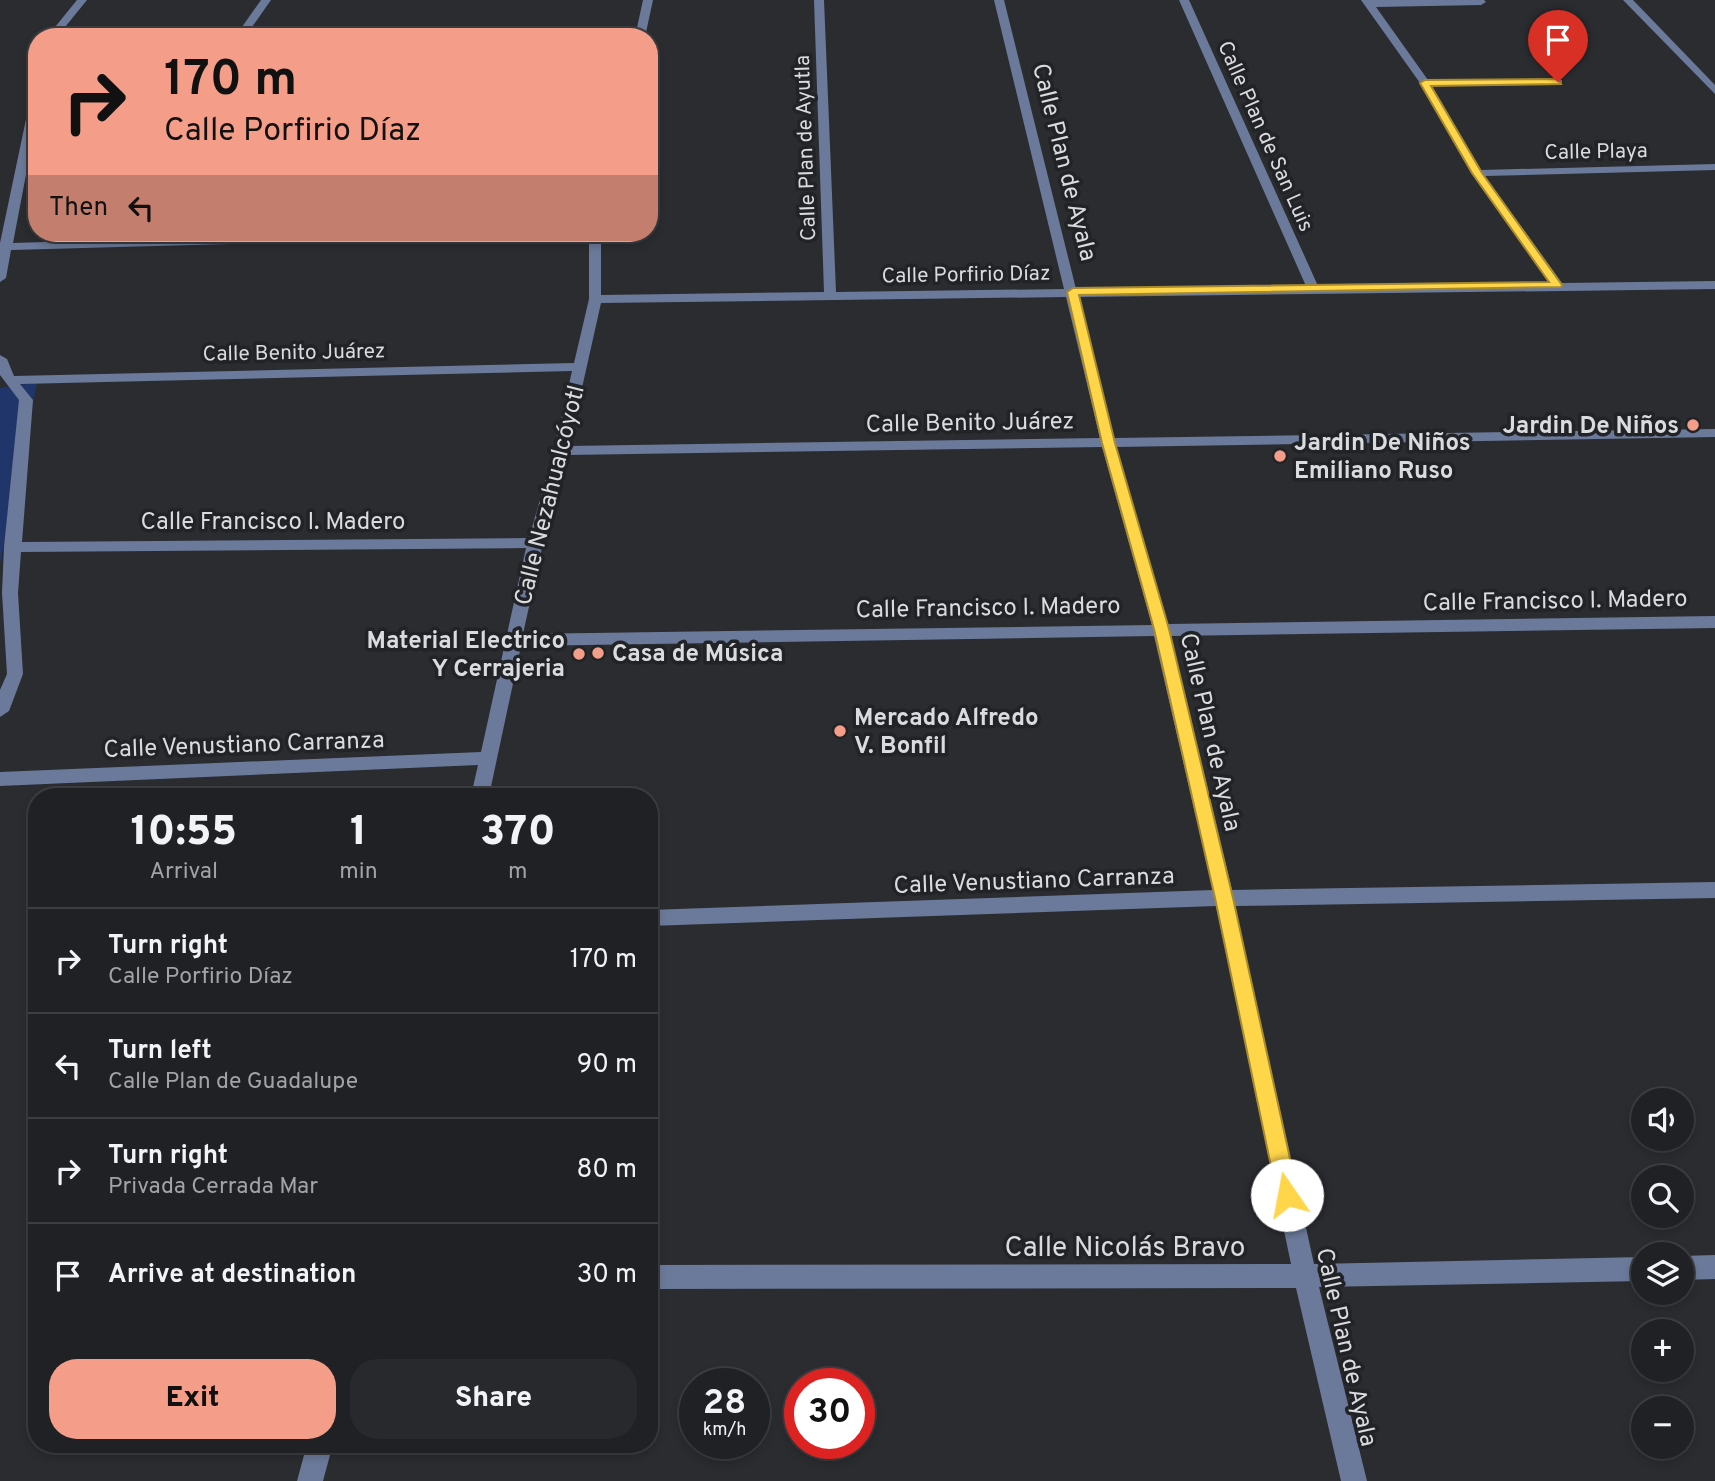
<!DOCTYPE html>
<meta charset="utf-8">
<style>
body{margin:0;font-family:Overpass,sans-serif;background:#28292c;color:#f1f3f6;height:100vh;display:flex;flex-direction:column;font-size:26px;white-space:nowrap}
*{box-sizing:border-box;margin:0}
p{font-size:23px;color:#a2a3a6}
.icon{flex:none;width:38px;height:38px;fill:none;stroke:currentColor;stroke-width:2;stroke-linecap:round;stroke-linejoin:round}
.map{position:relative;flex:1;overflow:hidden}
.side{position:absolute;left:28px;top:788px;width:630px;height:665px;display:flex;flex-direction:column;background:#202124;border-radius:28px;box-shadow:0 4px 10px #0003,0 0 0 2px #3d3e41}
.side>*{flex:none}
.hud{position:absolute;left:28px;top:28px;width:630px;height:214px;border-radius:28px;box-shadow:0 4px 10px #0003,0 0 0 2px #3d3e41;background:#f49e89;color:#111;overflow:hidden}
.tools{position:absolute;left:1631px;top:1088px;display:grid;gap:14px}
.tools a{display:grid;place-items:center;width:63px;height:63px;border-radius:50%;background:#202124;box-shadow:0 4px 10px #0003,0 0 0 2px #3d3e41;font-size:35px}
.speed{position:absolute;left:679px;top:1368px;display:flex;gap:14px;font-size:35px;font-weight:700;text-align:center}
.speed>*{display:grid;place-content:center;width:91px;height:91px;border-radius:50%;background:#202124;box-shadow:0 4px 10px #0003,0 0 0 2px #3d3e41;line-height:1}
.speed small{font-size:18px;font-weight:400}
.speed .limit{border:10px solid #d22;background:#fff;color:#111}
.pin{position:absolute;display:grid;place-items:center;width:60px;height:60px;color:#fff;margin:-72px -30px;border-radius:50% 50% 50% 0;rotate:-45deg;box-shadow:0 0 7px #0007}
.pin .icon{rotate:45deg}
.me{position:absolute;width:77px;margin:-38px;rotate:348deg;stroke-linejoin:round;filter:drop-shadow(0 0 5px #0008)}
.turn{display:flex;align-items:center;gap:24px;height:147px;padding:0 21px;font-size:32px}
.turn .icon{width:91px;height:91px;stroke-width:2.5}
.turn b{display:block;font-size:49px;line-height:60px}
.then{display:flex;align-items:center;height:66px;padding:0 21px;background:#0003;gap:14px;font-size:26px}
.eta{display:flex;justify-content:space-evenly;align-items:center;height:119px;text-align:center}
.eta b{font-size:42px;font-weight:800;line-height:49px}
.cta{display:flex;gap:14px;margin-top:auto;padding:14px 21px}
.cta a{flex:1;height:80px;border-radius:28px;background:#f49e89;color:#111;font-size:28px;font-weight:800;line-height:80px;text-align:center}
.cta a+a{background:#28292c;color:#f1f3f6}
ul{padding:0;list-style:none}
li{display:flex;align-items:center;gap:21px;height:105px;padding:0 21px;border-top:2px solid #3d3e41}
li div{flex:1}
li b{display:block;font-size:26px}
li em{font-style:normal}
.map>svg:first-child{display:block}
.green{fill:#203569}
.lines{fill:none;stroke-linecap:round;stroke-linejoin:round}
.minor{fill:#6b7a9a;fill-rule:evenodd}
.route{fill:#ffd54a;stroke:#a68a30;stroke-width:2}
.poi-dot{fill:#f49e89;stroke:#212326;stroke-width:2.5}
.labels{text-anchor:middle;stroke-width:7;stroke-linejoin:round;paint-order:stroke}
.far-street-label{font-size:21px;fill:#dadbde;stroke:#212326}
.street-label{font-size:24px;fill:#dadbde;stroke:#212326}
.poi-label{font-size:24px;font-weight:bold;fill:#dadbde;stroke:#212326;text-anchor:start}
.near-street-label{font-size:28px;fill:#dadbde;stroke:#212326}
</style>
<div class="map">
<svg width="1715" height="1481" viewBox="0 0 1715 1481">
<rect width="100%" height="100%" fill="#2b2c30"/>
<!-- green -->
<polygon class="green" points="37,382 37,383 0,563 0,388"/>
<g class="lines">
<!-- minor -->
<g class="minor">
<polygon points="77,0 87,0 57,37 47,37"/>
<polygon points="261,0 271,0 245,37 235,37"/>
<polygon points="643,0 653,0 645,37 635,37"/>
<path d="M814 0H824L836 292 1064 289 994 0H1004L1076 289 1306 286 1179 0H1189L1318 286 1550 283 1471 173 1420 83 1361 0H1484L1486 2 1481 5 1376 7 1428 80H1562V84L1558 85 1432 86 1481 170 1715 164V170L1485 176 1562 283 1715 281V289L1078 297 1114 438 1715 429V437L1116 447 1168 624 1715 616V628L1171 636 1232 890 1715 882V898L1235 906 1314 1264 1643 1257V1281L1319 1287 1367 1481H1341L1296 1288 649 1289V1265L1291 1264 1216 906 649 926V910L1213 890 1154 636 521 646 489 796H471L478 765 0 786V772L481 752 526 548 21 552 18 593 23 674 9 711 0 717V690L7 674 2 593 4 547 19 400 0 375V355L7 359 14 376 574 363 589 299V240L342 241 11 250 6 278 0 282V243L33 86 37 85V117L13 243 342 233H601V295L824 292ZM1066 297 1100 438 569 446 601 303ZM572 371 554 451 529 538 22 542 33 400 20 384ZM1102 447 1152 625 523 634 543 543 567 455Z"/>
<polygon points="1623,0 1633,0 1715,85 1715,94"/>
<polygon points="1715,1255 1715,1279 1682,1280 1682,1256"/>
<polygon points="307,1444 333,1444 323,1481 297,1481"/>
</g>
</g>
<!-- route -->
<polygon class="route" points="1558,79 1561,84 1431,86 1482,173 1562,285 1561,287 1079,295 1115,443 1169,629 1233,898 1298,1195 1295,1202 1287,1205 1280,1202 1277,1195 1215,898 1154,629 1102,443 1067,292 1073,288 1549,282 1472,173 1420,83 1425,80"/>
<!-- markers -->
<g class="poi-dot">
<circle cx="1693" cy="425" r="7"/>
<circle cx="1280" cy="456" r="7"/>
<circle cx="598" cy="653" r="7"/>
<circle cx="579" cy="654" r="7"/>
<circle cx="840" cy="731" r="7"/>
</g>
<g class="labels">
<!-- far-street labels -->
<g class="far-street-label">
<text transform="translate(1266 136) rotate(66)" y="7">Calle Plan de San Luis</text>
<text transform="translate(805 148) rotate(-92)" y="7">Calle Plan de Ayutla</text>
<text transform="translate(1596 151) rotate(-1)" y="7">Calle Playa</text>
<text transform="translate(966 274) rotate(-1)" y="7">Calle Porfirio Díaz</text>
<text transform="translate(294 352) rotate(-1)" y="7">Calle Benito Juárez</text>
</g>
<!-- street labels -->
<g class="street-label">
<text transform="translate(1065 162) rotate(76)" y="8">Calle Plan de Ayala</text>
<text transform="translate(970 422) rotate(-1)" y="8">Calle Benito Juárez</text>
<text transform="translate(549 495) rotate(-76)" y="8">Calle Nezahualcóyotl</text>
<text x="273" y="529">Calle Francisco I. Madero</text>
<text transform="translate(1555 600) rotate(-1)" y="8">Calle Francisco I. Madero</text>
<text transform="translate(988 607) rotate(-1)" y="8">Calle Francisco I. Madero</text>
<text transform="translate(1211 732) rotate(77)" y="8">Calle Plan de Ayala</text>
<text transform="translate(244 744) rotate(-2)" y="8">Calle Venustiano Carranza</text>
<text transform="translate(1034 880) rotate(-2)" y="8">Calle Venustiano Carranza</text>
<text transform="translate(1347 1347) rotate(77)" y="8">Calle Plan de Ayala</text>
</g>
<!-- poi labels -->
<g class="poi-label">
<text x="1679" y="433" text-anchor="end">Jardin De Niños</text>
<text x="1294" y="450">Jardin De Niños<tspan x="1294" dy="28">Emiliano Ruso</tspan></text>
<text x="565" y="648" text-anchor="end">Material Electrico<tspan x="565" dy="28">Y Cerrajeria</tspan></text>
<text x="612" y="661">Casa de Música</text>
<text x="854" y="725">Mercado Alfredo<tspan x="854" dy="28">V. Bonfil</tspan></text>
</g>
<!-- near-street labels -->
<g class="near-street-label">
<text x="1125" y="1256">Calle Nicolás Bravo</text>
</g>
</g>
</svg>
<div class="tools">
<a><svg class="icon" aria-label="sound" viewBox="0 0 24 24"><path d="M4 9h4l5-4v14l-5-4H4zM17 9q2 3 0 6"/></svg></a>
<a><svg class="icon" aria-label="search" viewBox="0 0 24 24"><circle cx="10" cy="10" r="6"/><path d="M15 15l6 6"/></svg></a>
<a><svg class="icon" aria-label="layers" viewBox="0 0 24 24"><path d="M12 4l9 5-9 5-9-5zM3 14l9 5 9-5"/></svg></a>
<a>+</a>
<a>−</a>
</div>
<div class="speed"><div>28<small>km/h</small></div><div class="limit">30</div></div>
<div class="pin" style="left:1558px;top:82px;background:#d93025"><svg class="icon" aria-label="arrive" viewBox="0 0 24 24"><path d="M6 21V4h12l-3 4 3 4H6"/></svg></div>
<svg class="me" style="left:1287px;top:1195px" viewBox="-20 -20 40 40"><circle r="19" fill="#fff"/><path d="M0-13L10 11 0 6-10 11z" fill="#ffd54a"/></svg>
<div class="hud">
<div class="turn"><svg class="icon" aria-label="right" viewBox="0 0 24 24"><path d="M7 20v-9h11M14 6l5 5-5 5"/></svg><div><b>170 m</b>Calle Porfirio Díaz</div></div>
<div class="then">Then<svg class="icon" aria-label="left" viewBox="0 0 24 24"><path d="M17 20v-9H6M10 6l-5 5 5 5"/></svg></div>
</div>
<section class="side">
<div class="eta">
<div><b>10:55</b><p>Arrival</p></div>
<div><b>1</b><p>min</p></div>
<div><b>370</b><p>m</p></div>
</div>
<ul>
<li><svg class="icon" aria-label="right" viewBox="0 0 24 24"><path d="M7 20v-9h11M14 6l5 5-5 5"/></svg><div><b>Turn right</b><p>Calle Porfirio Díaz</p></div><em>170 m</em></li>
<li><svg class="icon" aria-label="left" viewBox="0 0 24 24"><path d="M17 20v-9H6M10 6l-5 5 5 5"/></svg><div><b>Turn left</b><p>Calle Plan de Guadalupe</p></div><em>90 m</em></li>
<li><svg class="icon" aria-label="right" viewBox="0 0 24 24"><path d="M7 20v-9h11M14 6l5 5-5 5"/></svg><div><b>Turn right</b><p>Privada Cerrada Mar</p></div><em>80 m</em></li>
<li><svg class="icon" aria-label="arrive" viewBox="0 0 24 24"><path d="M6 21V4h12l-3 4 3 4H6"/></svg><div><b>Arrive at destination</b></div><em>30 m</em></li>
</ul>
<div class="cta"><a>Exit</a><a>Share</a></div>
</section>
</div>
